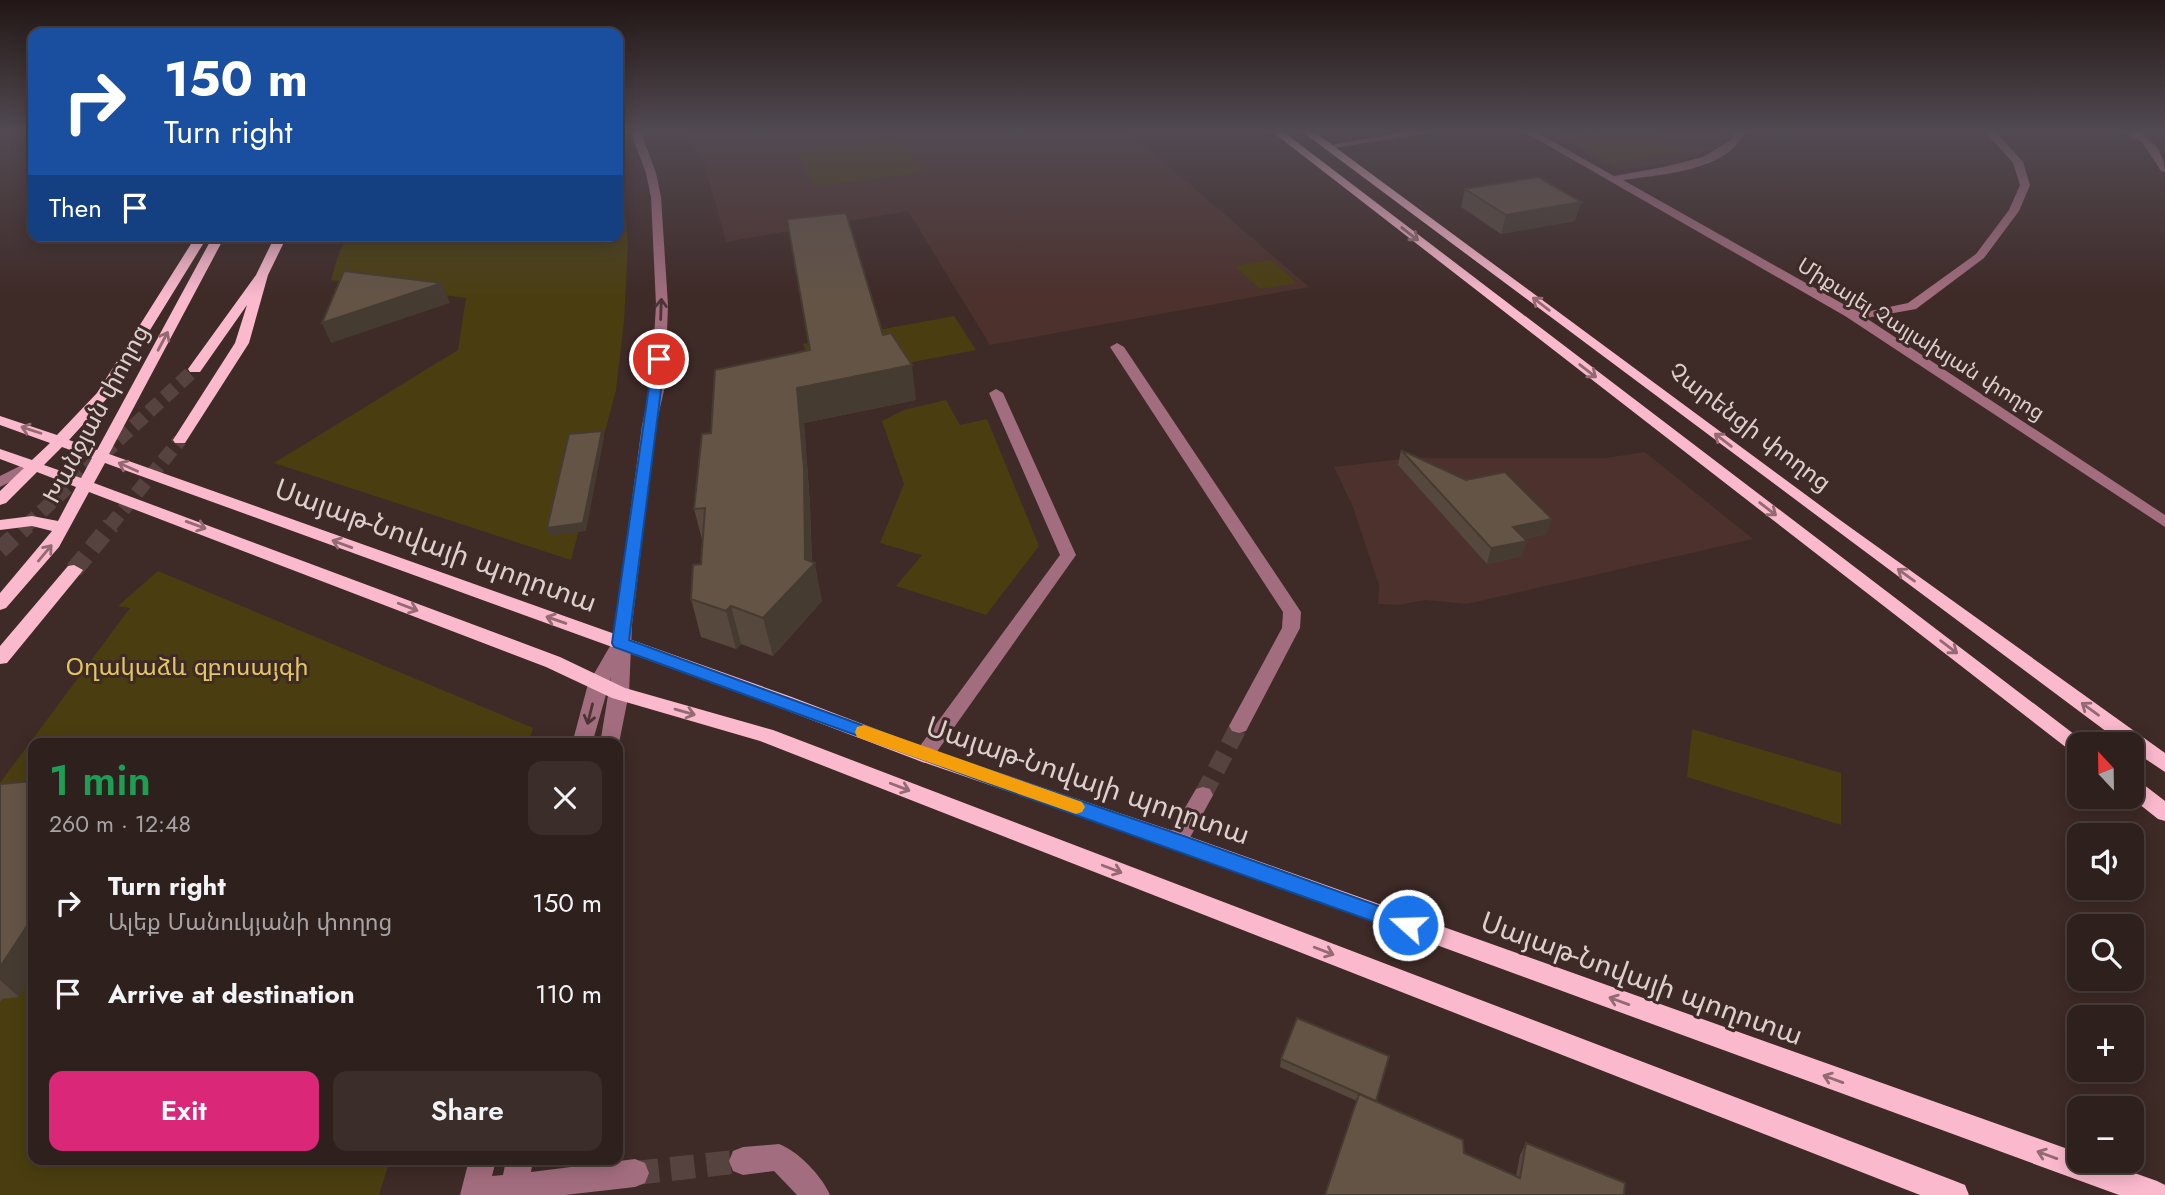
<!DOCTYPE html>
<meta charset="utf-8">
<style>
body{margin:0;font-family:Jost,"Noto Sans Armenian",sans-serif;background:#3a2d2a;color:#f1f3f6;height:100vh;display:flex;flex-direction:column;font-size:26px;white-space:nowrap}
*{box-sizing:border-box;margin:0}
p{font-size:23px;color:#a7a3a4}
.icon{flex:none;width:38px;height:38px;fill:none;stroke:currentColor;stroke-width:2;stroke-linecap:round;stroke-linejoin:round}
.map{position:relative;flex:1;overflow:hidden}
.drawer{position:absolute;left:28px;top:738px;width:595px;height:427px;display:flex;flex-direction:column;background:#2e201d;border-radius:14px;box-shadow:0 4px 18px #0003,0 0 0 2px #493e3b}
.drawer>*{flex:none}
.guide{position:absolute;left:28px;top:28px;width:595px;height:214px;border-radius:14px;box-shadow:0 4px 18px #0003,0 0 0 2px #493e3b;background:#1a4fa0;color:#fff;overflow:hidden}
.needle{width:46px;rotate:338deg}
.buttons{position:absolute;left:2067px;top:732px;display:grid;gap:14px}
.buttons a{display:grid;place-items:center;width:77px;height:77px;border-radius:14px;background:#2e201d;box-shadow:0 4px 18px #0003,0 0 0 2px #493e3b;font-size:35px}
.pin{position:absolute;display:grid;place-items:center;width:60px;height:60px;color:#fff;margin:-30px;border:4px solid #fff;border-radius:50%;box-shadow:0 2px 7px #0007}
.me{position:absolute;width:77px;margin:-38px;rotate:290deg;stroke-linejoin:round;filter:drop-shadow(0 0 5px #0008)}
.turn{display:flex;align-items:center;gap:24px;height:147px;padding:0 21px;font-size:32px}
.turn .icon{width:91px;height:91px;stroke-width:2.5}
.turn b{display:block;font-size:49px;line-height:60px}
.then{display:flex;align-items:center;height:66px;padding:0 21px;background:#0003;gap:14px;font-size:26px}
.round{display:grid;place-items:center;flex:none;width:74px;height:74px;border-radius:14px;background:#3a2d2a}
.summary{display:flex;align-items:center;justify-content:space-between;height:119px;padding:0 21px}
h1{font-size:42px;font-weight:600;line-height:52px;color:#1e9e55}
.button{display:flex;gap:14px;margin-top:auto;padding:14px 21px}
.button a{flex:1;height:80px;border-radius:14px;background:#db2777;color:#fff;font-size:28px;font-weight:600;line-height:80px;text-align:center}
.button a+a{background:#3a2d2a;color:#f1f3f6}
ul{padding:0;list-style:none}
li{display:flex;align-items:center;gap:21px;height:91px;padding:0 21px}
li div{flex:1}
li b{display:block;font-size:26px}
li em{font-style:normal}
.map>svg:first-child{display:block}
.built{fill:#4c312d}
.green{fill:#4a3e10}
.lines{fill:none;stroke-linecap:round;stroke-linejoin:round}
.minor-tunnel-far1{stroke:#564340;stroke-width:18;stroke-dasharray:18 10;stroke-linecap:butt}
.minor-tunnel{stroke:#564340;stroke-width:24;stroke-dasharray:24 12;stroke-linecap:butt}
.major-tunnel-far1{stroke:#564340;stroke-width:14;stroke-dasharray:14 7;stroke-linecap:butt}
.major-tunnel{stroke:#564340;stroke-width:18;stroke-dasharray:18 10;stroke-linecap:butt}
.minor{fill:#a26d7f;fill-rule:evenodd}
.major{fill:#fbb9ce;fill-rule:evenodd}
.wall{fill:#56483c}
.shaded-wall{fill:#463b31}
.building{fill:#645446;stroke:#463b31;stroke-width:2}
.oneway{stroke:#936a72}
.oneway2{stroke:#4d3434}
.route{fill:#1a73e8;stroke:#114b97;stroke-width:2}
.slow{fill:#f59e0b}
.labels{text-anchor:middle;stroke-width:6;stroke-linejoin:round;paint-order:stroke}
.far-street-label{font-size:21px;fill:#dccfcc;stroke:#3e2a27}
.street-label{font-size:24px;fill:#dccfcc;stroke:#3e2a27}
.park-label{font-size:24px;fill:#e2c75f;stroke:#3e2a27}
.near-street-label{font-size:28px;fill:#dccfcc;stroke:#3e2a27}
</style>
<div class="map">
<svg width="2165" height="1195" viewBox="0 0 2165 1195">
<rect width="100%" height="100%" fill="#3e2a27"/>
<!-- built -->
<g class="built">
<polygon points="681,130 1127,130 1309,287 990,345 908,211 726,242 704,162"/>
<polygon points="1547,130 1725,130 1721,146 1678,162 1617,170"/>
<polygon points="1645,452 1753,539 1467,604 1425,600 1399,605 1378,604 1379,585 1353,507 1334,467 1409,458 1605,458"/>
</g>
<!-- green -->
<g class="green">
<polygon points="1624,130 1641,130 1684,151 1612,163 1567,139"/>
<polygon points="900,139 923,172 823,186 813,183 797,153"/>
<polygon points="618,145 628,244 624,322 616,390 571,560 274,463 458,350 466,298 331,280 340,250 349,236 618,236"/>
<polygon points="1271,260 1297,283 1260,289 1235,266"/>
<polygon points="954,316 976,350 818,380 803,344"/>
<polygon points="946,400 960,425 987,419 1039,546 986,615 896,586 922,555 880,543 904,484 882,421 904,410"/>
<polygon points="158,571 533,728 528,744 33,744 33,1160 390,1160 379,1195 0,1195 0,783 130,608 118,606"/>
<polygon points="1692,729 1841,773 1841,825 1687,777"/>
</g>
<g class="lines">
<!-- minor-tunnel-far1 -->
<polyline class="minor-tunnel-far1" points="1203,795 1239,726"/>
<!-- minor-tunnel -->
<polyline class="minor-tunnel" points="635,1173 743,1161"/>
<!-- major-tunnel-far1 -->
<g class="major-tunnel-far1">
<polyline points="26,526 195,369"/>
<polyline points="110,526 180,440"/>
</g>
<!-- major-tunnel -->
<g class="major-tunnel">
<polyline points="0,550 27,525"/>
<polyline points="74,570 111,525"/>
</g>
<!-- minor -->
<g class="minor">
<polygon points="630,130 640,130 656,173 661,197 668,305 665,386 656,425 632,625 629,693 618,748 618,744 600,744 611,677 592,744 572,744 588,684 613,641 642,425 651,386 656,305 651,197 646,173"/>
<polygon points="1417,130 1444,130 1329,149 1324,146"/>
<path d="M1521 130H1533L1614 176 1664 167 1703 157 1731 140 1736 130H1746C1728 172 1662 174 1623 180L1852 309 1870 311 1908 303 1976 254 2009 210 2020 185 2013 163 1984 130H1994L2023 162 2030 185 2019 211 1984 258 1916 309 1866 318 2165 515V527L1845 316Z"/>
<path d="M2122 130C2145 130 2165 149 2165 172L2161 171 2142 142Z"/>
<polygon points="1117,343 1124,347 1301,612 1300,628 1246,731 1239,733 1232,731 1229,726 1282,628 1283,612 1110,347"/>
<polygon points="996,389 1003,393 1076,555 931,760 924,763 917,760 914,755 917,750 1060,555 989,393"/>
<polygon points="34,459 39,461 42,464 39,467 0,487 0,476"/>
<polygon points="1203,787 1210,789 1213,795 1185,847 1177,850 1169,847 1166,841 1169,835 1196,789"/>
<path d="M779 1144C798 1151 822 1176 830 1195H797L774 1171 743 1175 733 1171 729 1161 733 1151 743 1147Z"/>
<polygon points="635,1159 645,1163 649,1173 645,1183 635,1187 565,1195 460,1195 469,1160 496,1160 492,1176 503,1175 506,1160 533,1160 531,1172"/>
</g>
<!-- major -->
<g class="major">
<polygon points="1270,130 1281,130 2087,744 2079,744 2079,755 2072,752"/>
<polygon points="1300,130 1312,130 1840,520 2165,753 2165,772 2132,750 2132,744 2123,744"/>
<path d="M196 236H208L110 395 69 440 97 450 213 236H225L109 454 789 696 931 750 1185 835 2079 1153V1160H2098L2157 1181 2165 1185V1195H2119L1169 847 917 760 775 706 105 463 94 483 560 657 625 688 773 730 1955 1181 1965 1185 1969 1195H1920L760 741 612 698 546 667 89 492 59 547 6 608 0 610V593L52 531 32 526 0 530V520L32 516 58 521 76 487 37 472 6 503 0 505V491L24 468 0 459V449L32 460 50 443 0 425V416L57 435 97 393ZM62 447 92 458 81 478 44 465Z"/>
<polygon points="275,236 287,236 268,275 249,343 185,443 175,443 173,440 235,343 247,305 200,372 190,372 188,369 256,275"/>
<polygon points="74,565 83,570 80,574 7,663 0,664 0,646 68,566"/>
<polygon points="2132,779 2139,781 2165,801 2165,821 2158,819 2129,796 2132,796"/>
</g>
</g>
<!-- wall -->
<g class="wall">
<polygon points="1465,189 1575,221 1501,234 1461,207"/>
<polygon points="883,335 916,400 804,423 810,505 812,562 822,601 773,656 741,644 736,649 701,637 691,599 701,564 703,543 694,509"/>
<polygon points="1401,450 1547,534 1524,539 1522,556 1487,564 1398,465"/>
<polygon points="0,784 19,997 2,999 0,1002"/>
<polygon points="1389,1056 1376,1102 1464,1153 1516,1176 1520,1155 1526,1143 1625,1183 1325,1195 1357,1101 1280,1067 1281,1059"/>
</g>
<!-- shaded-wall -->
<g class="shaded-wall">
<polygon points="1581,202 1575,221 1501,234 1506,215"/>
<polygon points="442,283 450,303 331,343 322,323"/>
<polygon points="912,365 916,400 804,423 810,505 812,567 815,563 822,601 773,656 763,618 805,559 797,388"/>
<polygon points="602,431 604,438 586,531 550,536 547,528"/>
<polygon points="1552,519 1547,534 1509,542 1513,527"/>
<polygon points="1527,541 1522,556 1487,564 1491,548"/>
<polygon points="731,606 741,644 736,649 726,611"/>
<polygon points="33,917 33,975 19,997 0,980 0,967"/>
</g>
<!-- building -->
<g class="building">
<polygon points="1538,177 1581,202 1506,215 1465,189"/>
<polygon points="846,213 883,335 891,333 912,365 797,388 804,468 805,559 815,563 763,618 731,606 726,611 691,599 693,565 701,564 705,508 694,509 702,434 711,433 715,370 810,350 787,219"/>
<polygon points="344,271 442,283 322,323"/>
<polygon points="602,431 583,523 547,528 569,434"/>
<polygon points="1401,450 1466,480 1505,472 1552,519 1513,527 1527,541 1491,548"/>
<polygon points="33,781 33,917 0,967 0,784"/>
<polygon points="1297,1018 1389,1056 1376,1101 1281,1059"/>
<polygon points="1359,1094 1463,1140 1464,1153 1520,1178 1526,1143 1625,1183 1624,1195 1325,1195"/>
</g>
<!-- one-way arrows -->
<defs><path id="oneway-shaft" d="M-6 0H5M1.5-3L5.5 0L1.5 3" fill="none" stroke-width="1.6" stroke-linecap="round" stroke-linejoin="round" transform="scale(1.75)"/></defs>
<g class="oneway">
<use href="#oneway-shaft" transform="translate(1410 234) rotate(38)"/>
<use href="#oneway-shaft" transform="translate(1541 304) rotate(-143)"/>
<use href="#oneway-shaft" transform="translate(163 341) rotate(-62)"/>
<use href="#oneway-shaft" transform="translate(1588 371) rotate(38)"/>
<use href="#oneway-shaft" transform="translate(31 430) rotate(-162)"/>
<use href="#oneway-shaft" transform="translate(1723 440) rotate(-143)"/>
<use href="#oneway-shaft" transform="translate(128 467) rotate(-156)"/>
<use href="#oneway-shaft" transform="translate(1768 509) rotate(38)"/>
<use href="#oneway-shaft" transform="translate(196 525) rotate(20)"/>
<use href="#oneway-shaft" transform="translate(342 544) rotate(-160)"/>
<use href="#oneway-shaft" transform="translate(45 553) rotate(-50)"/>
<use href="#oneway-shaft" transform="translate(1906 575) rotate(-144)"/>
<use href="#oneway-shaft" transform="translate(408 607) rotate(21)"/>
<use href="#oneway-shaft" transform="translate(556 620) rotate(-161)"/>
<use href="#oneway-shaft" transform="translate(1949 647) rotate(37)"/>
<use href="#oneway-shaft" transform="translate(2090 709) rotate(-144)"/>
<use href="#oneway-shaft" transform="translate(685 712) rotate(16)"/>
<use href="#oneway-shaft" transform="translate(900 787) rotate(21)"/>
<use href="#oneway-shaft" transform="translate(1112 869) rotate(21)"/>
<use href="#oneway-shaft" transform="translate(1324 951) rotate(21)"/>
<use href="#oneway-shaft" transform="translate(1619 1001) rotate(-160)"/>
<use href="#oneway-shaft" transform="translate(1833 1079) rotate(-160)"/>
<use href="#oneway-shaft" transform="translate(2047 1155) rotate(-160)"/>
</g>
<g class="oneway2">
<use href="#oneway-shaft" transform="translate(661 309) rotate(-88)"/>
<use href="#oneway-shaft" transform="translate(590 714) rotate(104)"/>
</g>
<!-- sky -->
<linearGradient id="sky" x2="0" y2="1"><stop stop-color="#221715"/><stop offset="0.44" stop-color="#524a52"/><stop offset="1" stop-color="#524a52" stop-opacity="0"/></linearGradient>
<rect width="2165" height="298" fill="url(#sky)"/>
<!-- route -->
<path class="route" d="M659 356 665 359 629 640 930 750 1184 836 1415 919 1419 925 1415 931 1408 934C1143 839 878 745 614 647L612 643 653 359Z"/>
<!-- slow -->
<polygon class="slow" points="864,725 1082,802 1085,807 1082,812 1076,814 857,737 855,732 857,727"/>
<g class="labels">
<!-- far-street labels -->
<g class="far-street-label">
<text transform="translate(1921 339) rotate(32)" y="7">Միքայել Չայլախյան փողոց</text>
</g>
<!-- street labels -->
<g class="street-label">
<text transform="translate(96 414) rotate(-62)" y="8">Խանջյան փողոց</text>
<text transform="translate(1750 427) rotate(37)" y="8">Չարենցի փողոց</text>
</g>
<!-- park labels -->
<g class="park-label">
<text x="187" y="675">Օղակաձև զբոսայգի</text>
</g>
<!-- near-street labels -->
<g class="near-street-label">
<text transform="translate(436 545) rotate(20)" y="10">Սայաթ-Նովայի պողոտա</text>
<text transform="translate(1088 780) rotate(19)" y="10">Սայաթ-Նովայի պողոտա</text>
<text transform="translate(1642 978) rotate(20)" y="10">Սայաթ-Նովայի պողոտա</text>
</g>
</g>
</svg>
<div class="buttons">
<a><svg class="needle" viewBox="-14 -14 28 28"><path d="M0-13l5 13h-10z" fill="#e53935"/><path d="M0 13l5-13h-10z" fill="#a7a3a4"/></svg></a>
<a><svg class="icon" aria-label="sound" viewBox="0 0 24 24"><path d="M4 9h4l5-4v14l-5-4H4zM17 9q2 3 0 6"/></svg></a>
<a><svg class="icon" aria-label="search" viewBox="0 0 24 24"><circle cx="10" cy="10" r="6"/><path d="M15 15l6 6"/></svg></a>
<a>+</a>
<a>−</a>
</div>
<div class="pin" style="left:659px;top:359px;background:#d93025"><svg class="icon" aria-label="arrive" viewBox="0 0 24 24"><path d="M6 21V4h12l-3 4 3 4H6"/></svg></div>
<svg class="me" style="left:1408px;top:925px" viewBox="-20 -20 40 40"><circle r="17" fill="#1a73e8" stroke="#fff" stroke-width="3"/><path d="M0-11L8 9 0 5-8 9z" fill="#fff"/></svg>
<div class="guide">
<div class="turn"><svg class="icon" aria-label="right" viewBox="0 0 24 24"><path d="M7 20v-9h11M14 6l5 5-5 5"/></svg><div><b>150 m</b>Turn right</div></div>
<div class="then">Then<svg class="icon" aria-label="arrive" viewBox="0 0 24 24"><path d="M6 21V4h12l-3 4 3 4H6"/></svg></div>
</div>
<section class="drawer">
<div class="summary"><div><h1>1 min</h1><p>260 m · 12:48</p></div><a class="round"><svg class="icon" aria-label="close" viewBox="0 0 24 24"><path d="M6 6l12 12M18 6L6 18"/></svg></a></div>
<ul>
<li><svg class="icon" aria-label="right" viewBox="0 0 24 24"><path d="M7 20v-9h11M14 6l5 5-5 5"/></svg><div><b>Turn right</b><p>Ալեք Մանուկյանի փողոց</p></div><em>150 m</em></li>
<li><svg class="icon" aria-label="arrive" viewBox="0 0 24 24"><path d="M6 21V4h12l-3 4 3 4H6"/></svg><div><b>Arrive at destination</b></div><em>110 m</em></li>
</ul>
<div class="button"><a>Exit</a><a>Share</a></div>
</section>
</div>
